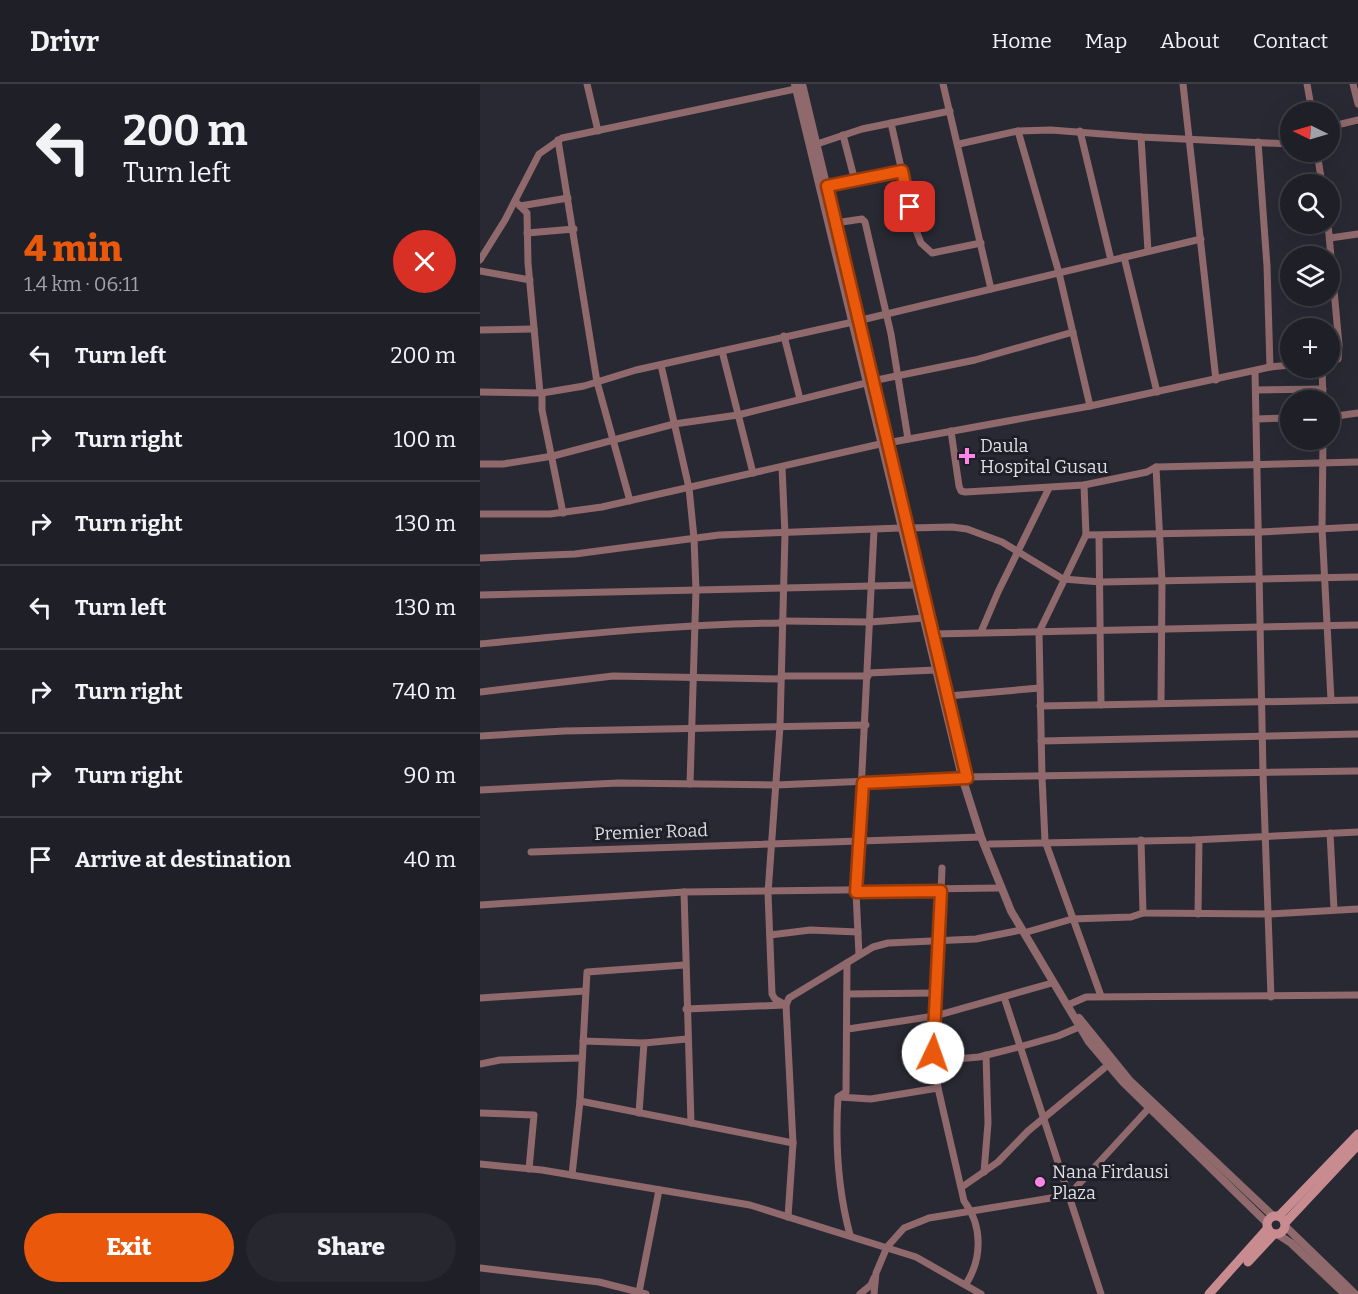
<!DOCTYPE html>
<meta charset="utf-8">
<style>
body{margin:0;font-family:Bitter,serif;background:#27272f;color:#f1f3f6;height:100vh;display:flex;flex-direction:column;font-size:22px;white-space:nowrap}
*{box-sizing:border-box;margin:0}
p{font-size:20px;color:#a1a2a7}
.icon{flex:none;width:33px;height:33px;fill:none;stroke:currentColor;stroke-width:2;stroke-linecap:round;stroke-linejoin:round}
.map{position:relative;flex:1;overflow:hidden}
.sheet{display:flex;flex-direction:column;background:#1f1f27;width:480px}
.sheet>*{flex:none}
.hud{background:#1f1f27;color:#f1f3f6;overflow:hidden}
.needle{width:39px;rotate:275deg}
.buttons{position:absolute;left:800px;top:18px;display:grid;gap:12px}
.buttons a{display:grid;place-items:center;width:60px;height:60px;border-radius:50%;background:#1f1f27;box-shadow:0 6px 24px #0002,0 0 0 2px #3c3d44;font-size:30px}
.pin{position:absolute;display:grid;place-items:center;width:51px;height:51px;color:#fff;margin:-26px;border-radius:12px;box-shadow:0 3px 9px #0006}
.me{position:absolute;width:66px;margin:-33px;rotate:3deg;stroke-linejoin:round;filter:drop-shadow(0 0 4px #0008)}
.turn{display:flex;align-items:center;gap:21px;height:126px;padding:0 24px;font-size:27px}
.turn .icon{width:78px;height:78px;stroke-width:2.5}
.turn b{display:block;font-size:42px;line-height:51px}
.round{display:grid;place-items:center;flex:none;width:63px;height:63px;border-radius:32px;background:#27272f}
.overview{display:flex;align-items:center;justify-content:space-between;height:102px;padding:0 24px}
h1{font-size:36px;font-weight:800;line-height:45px;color:#ea580c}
.cta{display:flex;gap:12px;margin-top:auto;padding:12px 24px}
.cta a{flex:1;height:69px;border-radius:36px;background:#ea580c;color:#fff;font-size:24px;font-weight:800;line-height:69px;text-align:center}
.cta a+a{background:#27272f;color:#f1f3f6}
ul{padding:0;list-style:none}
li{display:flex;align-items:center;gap:18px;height:84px;padding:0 24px;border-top:2px solid #3c3d44}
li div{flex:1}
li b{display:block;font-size:22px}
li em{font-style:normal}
header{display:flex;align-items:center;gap:36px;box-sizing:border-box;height:84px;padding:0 30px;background:#1f1f27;border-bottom:2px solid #3c3d44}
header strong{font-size:28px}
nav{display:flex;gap:33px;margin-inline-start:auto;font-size:21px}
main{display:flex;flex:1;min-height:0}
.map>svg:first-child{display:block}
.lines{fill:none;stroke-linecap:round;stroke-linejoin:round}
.minor{stroke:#8f696b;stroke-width:7}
.tertiary{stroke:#8f696b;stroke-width:8}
.secondary{stroke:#c88b8f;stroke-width:9}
.route-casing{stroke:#983908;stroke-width:15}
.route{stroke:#ea580c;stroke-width:10}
.poi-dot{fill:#fb86e5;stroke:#1f1f2a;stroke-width:2}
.labels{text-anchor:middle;stroke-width:6;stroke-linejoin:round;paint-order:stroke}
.poi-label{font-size:18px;fill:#dddde4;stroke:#1f1f2a;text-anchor:start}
.street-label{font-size:18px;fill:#dddde4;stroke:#1f1f2a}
</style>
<header>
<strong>Drivr</strong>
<nav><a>Home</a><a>Map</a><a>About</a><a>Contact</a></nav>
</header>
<main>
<section class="sheet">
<div class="hud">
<div class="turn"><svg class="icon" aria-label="left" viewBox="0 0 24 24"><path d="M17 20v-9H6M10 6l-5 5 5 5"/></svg><div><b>200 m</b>Turn left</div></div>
</div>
<div class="overview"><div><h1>4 min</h1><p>1.4 km · 06:11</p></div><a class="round" style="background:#d93025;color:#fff"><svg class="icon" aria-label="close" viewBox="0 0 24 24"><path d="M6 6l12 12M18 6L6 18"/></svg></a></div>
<ul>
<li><svg class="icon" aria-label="left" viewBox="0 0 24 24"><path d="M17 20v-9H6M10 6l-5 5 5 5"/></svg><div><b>Turn left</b></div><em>200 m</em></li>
<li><svg class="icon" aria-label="right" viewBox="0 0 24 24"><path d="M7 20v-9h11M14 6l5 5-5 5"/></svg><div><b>Turn right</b></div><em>100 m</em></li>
<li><svg class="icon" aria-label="right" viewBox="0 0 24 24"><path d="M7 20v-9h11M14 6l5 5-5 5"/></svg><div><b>Turn right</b></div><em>130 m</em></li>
<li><svg class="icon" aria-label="left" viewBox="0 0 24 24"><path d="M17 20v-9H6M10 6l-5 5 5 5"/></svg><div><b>Turn left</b></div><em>130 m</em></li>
<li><svg class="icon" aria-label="right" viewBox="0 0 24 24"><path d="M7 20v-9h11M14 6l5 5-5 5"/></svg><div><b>Turn right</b></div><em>740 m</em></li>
<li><svg class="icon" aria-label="right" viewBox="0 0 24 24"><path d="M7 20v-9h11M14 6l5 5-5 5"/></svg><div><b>Turn right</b></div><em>90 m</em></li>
<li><svg class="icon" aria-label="arrive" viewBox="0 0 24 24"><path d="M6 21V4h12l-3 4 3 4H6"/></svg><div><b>Arrive at destination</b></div><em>40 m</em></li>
</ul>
<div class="cta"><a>Exit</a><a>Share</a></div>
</section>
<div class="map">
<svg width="878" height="1210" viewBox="0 0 878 1210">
<rect width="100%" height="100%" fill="#292934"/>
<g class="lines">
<!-- minor -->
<g class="minor">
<polyline points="107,0 118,47"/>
<polyline points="463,0 511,205"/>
<polyline points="703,0 736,296"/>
<polyline points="827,0 832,28"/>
<polyline points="873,0 878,20"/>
<polyline points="411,39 434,141 441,159 452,169 501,159"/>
<polyline points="849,43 878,36"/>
<polyline points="538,47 579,189 610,322"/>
<polyline points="600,47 631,176"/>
<polyline points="363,51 375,97"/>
<polyline points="661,53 668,167"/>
<polyline points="78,56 117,298 150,417"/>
<polyline points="778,58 787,182 790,283"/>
<polyline points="337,60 382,45 470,27"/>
<polyline points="479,60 538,47 571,46 661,53 810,60"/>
<polyline points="837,68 842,100"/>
<polyline points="347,102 422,87"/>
<polyline points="35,117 47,129 48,179 60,309"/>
<polyline points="40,122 88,114"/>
<polyline points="355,139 382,135 385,138 411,250 428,355"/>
<polyline points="848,140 859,261 858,275 849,278"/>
<polyline points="47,149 94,145"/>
<polyline points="850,154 878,150"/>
<polyline points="644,173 677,308"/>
<polyline points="0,176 25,136 59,70 82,54 320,4"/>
<polyline points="0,187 50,196"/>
<polyline points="0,246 54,245"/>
<polyline points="304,252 320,315"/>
<polyline points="242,267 273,389"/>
<polyline points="181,281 209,404 214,454 216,506 210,700"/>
<polyline points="842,284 843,316"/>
<polyline points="775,287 783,689 791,913"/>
<polyline points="392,297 495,276 593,248"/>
<polyline points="776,306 843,305"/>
<polyline points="0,308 62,309 104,302 156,286 373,238 721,155"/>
<polyline points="62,309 62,326 83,429"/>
<polyline points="849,333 878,329"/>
<polyline points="776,335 810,334"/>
<polyline points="471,347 479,402 481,407 485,408 604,401 667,388 676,383 878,378"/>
<polyline points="843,356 842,444 851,616"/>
<polyline points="407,359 610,322 790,283 810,281"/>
<polyline points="0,380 23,380 73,372 194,340 258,331 386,299"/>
<polyline points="302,383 305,450 300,642 288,809 292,910 295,915 306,921"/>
<polyline points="676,383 682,497 681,619"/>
<polyline points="604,401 606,451 559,548 562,693 565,757 621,912"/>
<polyline points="0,430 70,430 122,423 400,360"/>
<polyline points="429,444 472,443 487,445 522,458 583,495 621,498 878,493"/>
<polyline points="606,451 780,448 878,443"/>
<polyline points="619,452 621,621"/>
<polyline points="0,474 95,470 239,451 421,444"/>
<polyline points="0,511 436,501"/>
<polyline points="302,537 390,538 444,534"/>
<polyline points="501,548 518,508 569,404"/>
<polyline points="454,550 878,541"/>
<path d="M0 560C101 550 200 540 302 539"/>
<polyline points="388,589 456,586"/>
<polyline points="301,592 388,592"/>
<polyline points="0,608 133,592 301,595"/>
<polyline points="468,612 560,604"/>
<polyline points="560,622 878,616"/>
<polyline points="0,652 84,647 386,641"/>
<polyline points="561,657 878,650"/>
<polyline points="0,706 138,699 296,701 482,693 878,687"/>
<polyline points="850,749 854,825"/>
<polyline points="661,756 663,829 788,830 878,825"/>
<polyline points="510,760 712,756 878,748"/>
<polyline points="51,768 501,753"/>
<path d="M462 784 454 975 458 1004 484 1117C503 1142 502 1175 486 1200"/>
<polyline points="204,808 211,1039"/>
<polyline points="0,821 204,808 521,804"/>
<polyline points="718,830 719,756"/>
<polyline points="547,848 592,835 651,833 663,829"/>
<polyline points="290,851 330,846 378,848"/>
<polyline points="379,871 376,808 394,446"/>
<path d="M367 879 366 1008 358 1013C355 1061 358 1106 370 1151"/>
<polyline points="367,910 456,909"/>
<polyline points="524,913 621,1210"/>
<polyline points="0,914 105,907"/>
<polyline points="590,920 606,913 878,911"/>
<polyline points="206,925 304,921"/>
<polyline points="368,945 455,932 572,899"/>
<polyline points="103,957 164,959 207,955"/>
<polyline points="0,980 20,976 102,974"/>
<polyline points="456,984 476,975 499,973 539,963 578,952 599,943"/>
<polyline points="359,1013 391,1015 458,1004"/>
<polyline points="100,1017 313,1059"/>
<polyline points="0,1029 54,1031 49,1085"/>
<polyline points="159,1029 164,959"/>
<polyline points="0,1080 62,1086 270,1121 436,1173 501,1210"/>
<polyline points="504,1088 508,1039 506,971"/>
<polyline points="92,1091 100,1017 107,888 204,881"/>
<polyline points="482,1103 518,1078 548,1047 628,981"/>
<polyline points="308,1133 313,1059 306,921 309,914 393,863 408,859 496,855 541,846"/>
<polyline points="0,1184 119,1198 166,1210"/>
<polyline points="159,1208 179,1106"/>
<polyline points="380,1210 391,1201 394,1194"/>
<polyline points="394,1210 396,1189 407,1163 424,1144 449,1134 589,1111 669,1024"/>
</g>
<!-- tertiary -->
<g class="tertiary">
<polyline points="315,0 482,693 501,753 531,827 609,958 643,998 787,1139"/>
<polyline points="322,0 468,610"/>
<polyline points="599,934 650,997 793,1132"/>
<polyline points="805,1142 875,1210"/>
<polyline points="797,1150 811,1159 865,1210"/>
</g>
<!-- secondary -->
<g class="secondary">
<circle cx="796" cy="1141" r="9"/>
<polyline points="799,1132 878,1050"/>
<polyline points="805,1139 878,1061"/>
<polyline points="768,1178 794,1150"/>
<polyline points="729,1210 788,1144"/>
</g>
</g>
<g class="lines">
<!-- route casing -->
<g class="route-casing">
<polyline id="route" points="430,123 422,87 347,102 487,694 383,699 376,808 461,807 453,969"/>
</g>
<!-- route -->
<use href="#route" class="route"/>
</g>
<!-- markers -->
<g class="poi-dot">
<path d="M484 363h6v6h6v6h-6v6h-6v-6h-6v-6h6z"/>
<circle cx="560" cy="1098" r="6"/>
</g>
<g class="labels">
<!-- poi labels -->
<g class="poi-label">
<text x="500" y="368">Daula<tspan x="500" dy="21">Hospital Gusau</tspan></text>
<text x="572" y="1094">Nana Firdausi<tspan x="572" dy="21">Plaza</tspan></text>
</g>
<!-- street labels -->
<g class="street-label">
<text transform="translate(171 748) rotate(-2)" y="6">Premier Road</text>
</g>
</g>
</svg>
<div class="buttons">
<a><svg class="needle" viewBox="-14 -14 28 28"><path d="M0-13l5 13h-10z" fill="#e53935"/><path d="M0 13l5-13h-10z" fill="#a1a2a7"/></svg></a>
<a><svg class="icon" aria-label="search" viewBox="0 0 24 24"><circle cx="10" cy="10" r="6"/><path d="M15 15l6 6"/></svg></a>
<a><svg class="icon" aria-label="layers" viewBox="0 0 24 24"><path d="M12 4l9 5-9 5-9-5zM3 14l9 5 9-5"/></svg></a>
<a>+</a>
<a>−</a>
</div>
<div class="pin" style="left:430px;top:123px;background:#d93025"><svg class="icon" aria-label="arrive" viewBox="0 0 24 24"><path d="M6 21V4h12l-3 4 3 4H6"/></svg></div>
<svg class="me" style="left:453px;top:969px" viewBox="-20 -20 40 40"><circle r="19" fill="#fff"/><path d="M0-13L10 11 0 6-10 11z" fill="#ea580c"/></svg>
</div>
</main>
